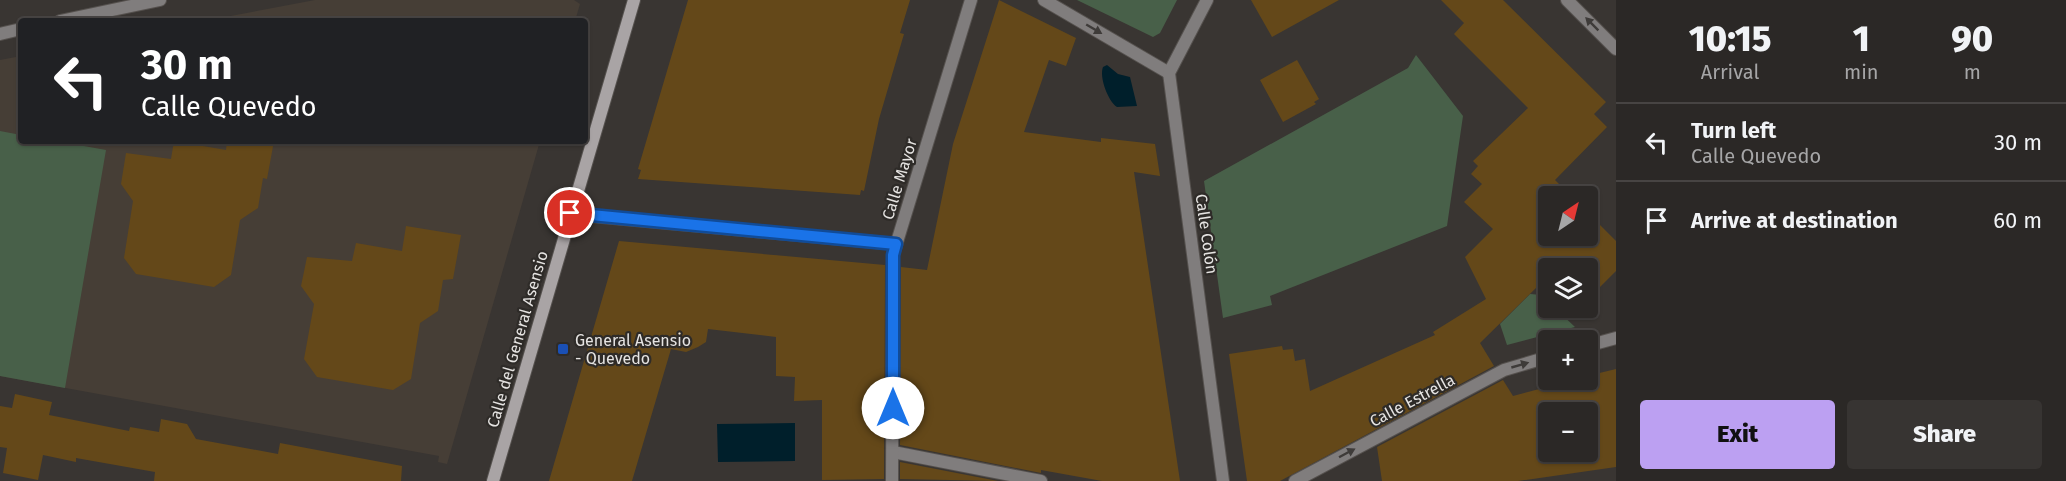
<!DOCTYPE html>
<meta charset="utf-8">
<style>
body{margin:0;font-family:"Fira Sans",sans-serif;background:#373432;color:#f1f3f6;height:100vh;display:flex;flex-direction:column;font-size:22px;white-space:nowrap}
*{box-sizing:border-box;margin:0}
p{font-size:20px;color:#a6a6a7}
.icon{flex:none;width:33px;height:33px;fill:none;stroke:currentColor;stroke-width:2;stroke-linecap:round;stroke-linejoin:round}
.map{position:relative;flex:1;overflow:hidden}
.side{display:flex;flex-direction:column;background:#2b2826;width:450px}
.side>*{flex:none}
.banner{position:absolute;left:18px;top:18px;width:570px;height:126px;border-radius:6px;box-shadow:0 2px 4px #0004,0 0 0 2px #474443;background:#202124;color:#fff;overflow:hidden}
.needle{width:39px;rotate:35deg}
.controls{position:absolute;left:1538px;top:186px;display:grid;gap:12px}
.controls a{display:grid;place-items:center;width:60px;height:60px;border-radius:6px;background:#2b2826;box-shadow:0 2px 4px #0004,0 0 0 2px #474443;font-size:30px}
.pin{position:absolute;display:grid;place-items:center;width:51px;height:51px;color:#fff;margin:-26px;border:3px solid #fff;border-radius:50%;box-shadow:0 2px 6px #0007}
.me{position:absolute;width:66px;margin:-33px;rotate:0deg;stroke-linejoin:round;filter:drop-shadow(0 0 4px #0008)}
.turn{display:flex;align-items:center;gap:21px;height:126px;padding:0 24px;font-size:27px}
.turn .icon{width:78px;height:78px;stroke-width:2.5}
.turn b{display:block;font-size:42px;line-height:51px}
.eta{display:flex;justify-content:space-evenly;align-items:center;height:102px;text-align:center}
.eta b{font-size:36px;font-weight:800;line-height:42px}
.action{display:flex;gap:12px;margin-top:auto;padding:12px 24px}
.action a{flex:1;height:69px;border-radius:6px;background:#bca0f2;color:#111;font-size:24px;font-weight:800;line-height:69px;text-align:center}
.action a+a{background:#373432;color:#f1f3f6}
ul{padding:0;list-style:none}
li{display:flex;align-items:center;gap:18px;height:78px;padding:0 24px;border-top:2px solid #474443}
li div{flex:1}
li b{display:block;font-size:22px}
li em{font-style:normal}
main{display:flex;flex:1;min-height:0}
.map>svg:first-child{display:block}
.built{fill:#463e36}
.green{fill:#486049}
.water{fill:#001f2b}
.building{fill:#644819;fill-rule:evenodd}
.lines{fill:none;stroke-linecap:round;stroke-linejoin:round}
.minor-casing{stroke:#55514e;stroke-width:14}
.secondary-casing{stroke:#55514e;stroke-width:14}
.minor{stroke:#807d7d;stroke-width:12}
.secondary{stroke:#a9a4a5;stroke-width:12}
.oneway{fill:#3e3b39}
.route-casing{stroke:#114b97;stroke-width:15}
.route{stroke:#1a73e8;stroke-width:10}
.transit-dot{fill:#1a4fb4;stroke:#2e2b28;stroke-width:2}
.labels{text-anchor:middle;stroke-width:4.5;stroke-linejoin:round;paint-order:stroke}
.street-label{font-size:16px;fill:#e6e4e2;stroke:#2e2b28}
.poi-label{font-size:16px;fill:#e6e4e2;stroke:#2e2b28;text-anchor:start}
</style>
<main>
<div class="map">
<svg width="1616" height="481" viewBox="0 0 1616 481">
<rect width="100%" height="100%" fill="#393532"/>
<!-- built -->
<g class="built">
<polygon points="315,0 574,0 580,4 575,21 204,21"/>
<polygon points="21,56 21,141 540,141 447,464 438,462 439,456 0,376 0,60"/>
</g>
<!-- green -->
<g class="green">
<polygon points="1077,0 1177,0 1160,33 1153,37"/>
<polygon points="1416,55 1463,116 1447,226 1270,296 1272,305 1223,318 1204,181 1408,68"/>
<polygon points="0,131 21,135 21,141 56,141 106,150 65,388 0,376"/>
<polygon points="1530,294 1542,295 1548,300 1548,308 1555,308 1575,327 1507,345 1500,324"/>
</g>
<!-- water -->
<g class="water">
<path d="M1107 65 1118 74 1130 77 1137 106 1117 107C1108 101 1099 77 1103 67Z"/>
<polygon points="795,423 795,461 718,462 717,424"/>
</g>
<!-- building -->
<g class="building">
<polygon points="688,0 910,0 900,33 904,34 879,119 864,191 861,190 860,195 638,179 641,170 638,169"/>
<polygon points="999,0 1076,38 1066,66 1049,60 1024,132 1101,142 1101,138 1155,144 1160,176 1134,172 1180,481 1102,481 1041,470 1041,473 900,445 901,267 927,270 953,144"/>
<polygon points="1251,0 1339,0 1272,37"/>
<polygon points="1441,0 1503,0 1606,102 1594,114 1607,127 1555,180 1571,196 1548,196 1548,236 1587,236 1587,212 1616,241 1616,271 1592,295 1587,289 1587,268 1548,268 1548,289 1542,295 1536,288 1480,343 1494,366 1280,481 1247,481 1229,354 1282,346 1283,350 1293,349 1295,361 1305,359 1310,391 1435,335 1433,332 1486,299 1465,257 1493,229 1464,202 1482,184 1471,174 1478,166 1473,161 1528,108 1454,34 1464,23"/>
<polygon points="1297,60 1319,99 1314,102 1316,104 1283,122 1260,80"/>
<polygon points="174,141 226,150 227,141 274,141 267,179 263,178 258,208 240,220 231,275 214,287 136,274 124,258 133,201 121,184 126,153 171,159"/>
<polygon points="406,226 461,235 453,279 443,280 438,311 420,323 411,379 393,390 317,377 304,359 314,304 301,286 307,257 352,261 356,243 402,251"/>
<polygon points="619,241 885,265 884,479 822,480 822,400 794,401 795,377 776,376 776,337 708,329 706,342 698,347 686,352 671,349 632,481 549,481"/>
<path d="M1616 369V467L1518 481H1382L1377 447 1503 380 1513 396 1574 380H1587V376ZM1548 412H1587V452H1548Z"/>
<polygon points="15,394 52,402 49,415 129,431 130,427 159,432 161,419 187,424 196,439 278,454 280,443 402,466 401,481 154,481 155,472 76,458 76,462 43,455 38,480 3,473 7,448 0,447 0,406 12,408"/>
<polygon points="900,462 998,481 900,479"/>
</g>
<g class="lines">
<!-- minor casing -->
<g class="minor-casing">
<g id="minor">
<polyline points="1044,0 1169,73"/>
<polyline points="1207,0 1169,73 1223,481"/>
<polyline points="1567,0 1616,49"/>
<polyline points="60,21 160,0"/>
<polyline points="0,34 21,29"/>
<polyline points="570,214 896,244"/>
<polyline points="1587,346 1616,338"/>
<polyline points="893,452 1041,481"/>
<polyline points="892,481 893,255 971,0"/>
<polyline points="1295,481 1504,370 1548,357"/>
</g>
</g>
<!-- secondary casing -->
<g class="secondary-casing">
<polyline id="secondary" points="493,481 634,0"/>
</g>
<!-- minor -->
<use href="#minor" class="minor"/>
<!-- secondary -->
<use href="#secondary" class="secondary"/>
</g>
<!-- one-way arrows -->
<defs><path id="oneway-solid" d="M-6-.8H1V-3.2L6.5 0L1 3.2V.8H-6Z" transform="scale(1.5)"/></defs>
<g class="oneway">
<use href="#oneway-solid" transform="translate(1592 24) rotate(-135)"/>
<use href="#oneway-solid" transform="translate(1094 29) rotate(30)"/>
<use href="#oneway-solid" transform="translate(1520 365) rotate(-16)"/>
<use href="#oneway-solid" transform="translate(1347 453) rotate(-28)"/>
</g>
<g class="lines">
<!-- route casing -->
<g class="route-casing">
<polyline id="route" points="570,213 896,244 893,255 893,408"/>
</g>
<!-- route -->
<use href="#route" class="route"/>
</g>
<!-- markers -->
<rect class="transit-dot" x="557" y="343" width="12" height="12" rx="3"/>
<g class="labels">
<!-- street labels -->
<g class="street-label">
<text transform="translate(899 179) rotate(-73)" y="6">Calle Mayor</text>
<text transform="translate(1207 234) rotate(82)" y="6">Calle Colón</text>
<text transform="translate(517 339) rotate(-74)" y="6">Calle del General Asensio</text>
<text transform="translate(1412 400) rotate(-28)" y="6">Calle Estrella</text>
</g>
<!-- poi labels -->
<g class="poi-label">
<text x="575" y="346">General Asensio<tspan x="575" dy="18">- Quevedo</tspan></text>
</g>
</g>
</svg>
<div class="controls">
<a><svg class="needle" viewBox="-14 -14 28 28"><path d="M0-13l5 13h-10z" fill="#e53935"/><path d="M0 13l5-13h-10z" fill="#a6a6a7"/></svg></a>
<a><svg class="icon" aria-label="layers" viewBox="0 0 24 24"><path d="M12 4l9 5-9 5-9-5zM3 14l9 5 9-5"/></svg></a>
<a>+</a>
<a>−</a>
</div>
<div class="pin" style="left:570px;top:213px;background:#d93025"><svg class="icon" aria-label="arrive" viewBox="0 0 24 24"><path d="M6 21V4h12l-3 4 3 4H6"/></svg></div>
<svg class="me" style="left:893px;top:408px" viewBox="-20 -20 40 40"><circle r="19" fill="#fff"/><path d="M0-13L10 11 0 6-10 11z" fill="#1a73e8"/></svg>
<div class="banner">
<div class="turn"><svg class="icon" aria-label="left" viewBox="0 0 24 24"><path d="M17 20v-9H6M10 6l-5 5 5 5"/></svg><div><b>30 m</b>Calle Quevedo</div></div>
</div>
</div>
<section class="side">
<div class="eta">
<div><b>10:15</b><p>Arrival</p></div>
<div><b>1</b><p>min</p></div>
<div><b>90</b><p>m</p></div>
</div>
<ul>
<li><svg class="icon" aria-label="left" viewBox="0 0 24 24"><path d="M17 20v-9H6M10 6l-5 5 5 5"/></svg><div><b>Turn left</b><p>Calle Quevedo</p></div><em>30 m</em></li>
<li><svg class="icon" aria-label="arrive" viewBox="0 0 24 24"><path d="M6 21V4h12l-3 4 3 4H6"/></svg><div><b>Arrive at destination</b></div><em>60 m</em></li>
</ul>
<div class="action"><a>Exit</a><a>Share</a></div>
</section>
</main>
